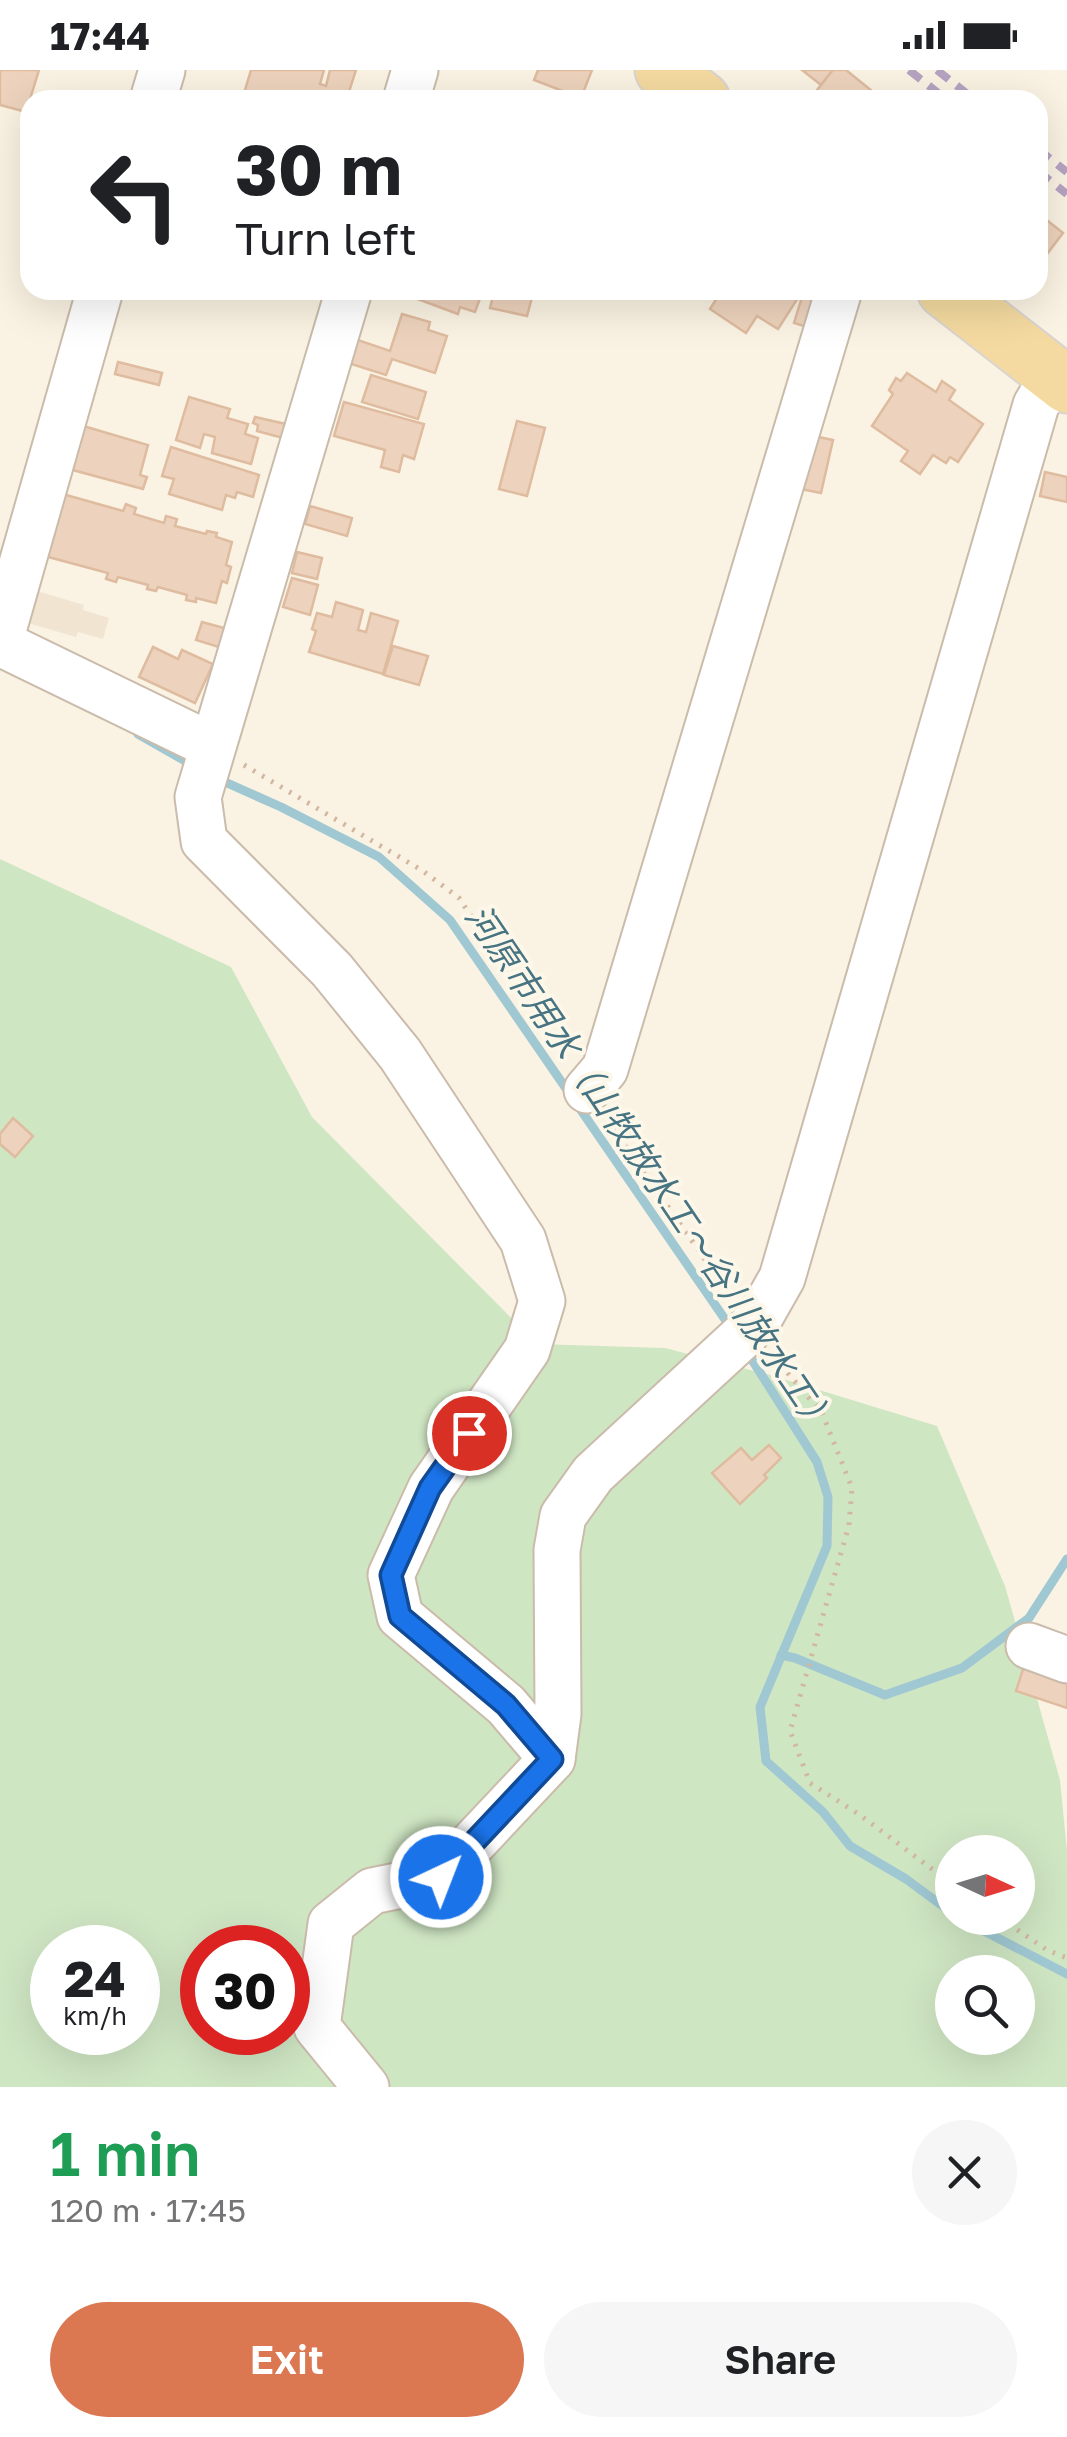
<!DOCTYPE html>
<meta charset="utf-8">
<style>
body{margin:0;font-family:"Golos Text","Noto Sans JP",sans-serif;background:#f6f6f6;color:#202124;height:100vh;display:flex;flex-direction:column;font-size:38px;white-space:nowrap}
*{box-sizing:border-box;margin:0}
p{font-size:32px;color:#757577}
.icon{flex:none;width:55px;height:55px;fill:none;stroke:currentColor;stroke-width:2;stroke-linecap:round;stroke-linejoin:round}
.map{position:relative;height:2017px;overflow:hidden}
.side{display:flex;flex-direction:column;background:#fff;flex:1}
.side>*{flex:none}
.guide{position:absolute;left:20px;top:20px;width:1028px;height:210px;border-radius:30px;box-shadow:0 10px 40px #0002;background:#fff;color:#202124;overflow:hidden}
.needle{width:65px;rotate:94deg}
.tools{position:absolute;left:935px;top:1765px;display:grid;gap:20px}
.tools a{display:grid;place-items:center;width:100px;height:100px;border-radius:50%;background:#fff;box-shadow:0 10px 40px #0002;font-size:50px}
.speed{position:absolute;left:30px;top:1855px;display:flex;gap:20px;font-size:50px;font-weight:700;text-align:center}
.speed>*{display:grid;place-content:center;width:130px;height:130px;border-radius:50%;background:#fff;box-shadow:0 10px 40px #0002;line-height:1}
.speed small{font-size:25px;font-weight:400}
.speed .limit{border:15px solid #d22;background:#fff;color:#111}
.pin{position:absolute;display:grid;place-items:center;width:85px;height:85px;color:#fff;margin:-42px;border:5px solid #fff;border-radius:50%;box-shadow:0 2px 10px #0007}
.me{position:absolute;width:110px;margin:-55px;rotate:43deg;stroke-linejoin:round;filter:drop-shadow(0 0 8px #0008)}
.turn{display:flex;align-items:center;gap:35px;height:210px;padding:0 50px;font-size:45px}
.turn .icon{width:130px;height:130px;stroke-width:2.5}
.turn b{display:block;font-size:70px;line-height:85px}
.round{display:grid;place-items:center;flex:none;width:105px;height:105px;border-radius:52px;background:#f6f6f6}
.head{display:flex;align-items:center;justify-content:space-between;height:170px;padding:0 50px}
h1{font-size:60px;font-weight:600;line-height:75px;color:#1e9e55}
.action{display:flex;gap:20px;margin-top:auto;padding:20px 50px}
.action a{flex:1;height:115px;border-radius:60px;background:#db7851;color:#fff;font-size:40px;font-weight:600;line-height:115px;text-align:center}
.action a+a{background:#f6f6f6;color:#202124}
.status{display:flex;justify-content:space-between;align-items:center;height:70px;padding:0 50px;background:#fff;direction:ltr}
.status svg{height:28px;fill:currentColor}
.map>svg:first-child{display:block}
.residential{fill:#f1e5d2}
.green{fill:#cfe6c3;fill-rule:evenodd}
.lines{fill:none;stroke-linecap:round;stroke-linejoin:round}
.stream{stroke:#a0c8d3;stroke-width:9}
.building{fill:#edd3bd;stroke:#dfbb9f;stroke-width:2.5}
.minor-casing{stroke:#cabbab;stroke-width:49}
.major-casing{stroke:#dad4d0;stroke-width:59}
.path{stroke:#d2b7a0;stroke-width:5;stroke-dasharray:2.5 8;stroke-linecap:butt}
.minor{stroke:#fff;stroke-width:45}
.major{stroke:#f4daa0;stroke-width:55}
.rail{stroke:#b6a3c2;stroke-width:8;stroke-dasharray:15 10;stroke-linecap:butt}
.route-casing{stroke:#114b97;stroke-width:25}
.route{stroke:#1a73e8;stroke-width:18}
.labels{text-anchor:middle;stroke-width:8;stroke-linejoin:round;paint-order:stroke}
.water-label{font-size:35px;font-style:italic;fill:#477482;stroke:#fdf7e9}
</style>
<div class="status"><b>17:44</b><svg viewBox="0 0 49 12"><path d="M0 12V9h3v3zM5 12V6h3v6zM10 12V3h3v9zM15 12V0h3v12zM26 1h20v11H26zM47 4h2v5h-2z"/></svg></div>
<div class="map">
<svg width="1067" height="2017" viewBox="0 0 1067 2017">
<rect width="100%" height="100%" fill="#faf3e3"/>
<!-- residential -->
<polygon class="residential" points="37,521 84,535 83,540 109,548 103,569 78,562 76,567 28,553"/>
<!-- green -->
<path class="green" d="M0 789 231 897 312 1047 537 1274 665 1278 770 1305 937 1356 1005 1516 1060 1710 1067 1781V2017H0ZM952 1782H1018V1848H952ZM52 1878H138V1962H52ZM202 1878H288V1962H202ZM952 1902H1018V1968H952Z"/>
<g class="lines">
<!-- stream -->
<g class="stream">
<polyline points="138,664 194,696"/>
<polyline points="216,708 281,737 379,787 450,850 733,1261"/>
<polyline points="747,1282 817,1392 828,1427 827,1476 760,1637 766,1691 823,1742 850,1776 906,1809 952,1843"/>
<polyline points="781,1585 795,1588 885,1625 962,1598 1029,1548 1067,1489"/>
<polyline points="959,1848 1067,1904"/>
</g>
</g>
<!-- building -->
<g class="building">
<polygon points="0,0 39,0 26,42 0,35"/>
<polygon points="251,0 324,0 320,14 326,16 330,0 356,0 347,28 329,23 327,30 242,30"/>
<polygon points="538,0 592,0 581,28 534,10"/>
<polygon points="802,0 833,0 821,15"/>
<polygon points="833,0 846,0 877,25 872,30 809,30"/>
<polygon points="1038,143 1063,163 1038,196"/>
<polygon points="405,220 534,220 527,246 490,238 493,226 482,223 475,242 460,237 458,244 404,224"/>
<polygon points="718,220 803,220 778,259 757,246 746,263 710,239 719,225 716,222"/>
<polygon points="802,227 816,231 807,257 794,253"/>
<polygon points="402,244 430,252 428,260 447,266 435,303 392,289 386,305 348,293 355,269 390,281"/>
<polygon points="118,292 162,303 159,315 115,304"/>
<polygon points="907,303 936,322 942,311 955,320 949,330 983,354 958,392 950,387 946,393 933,385 920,404 901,391 908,381 872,356 893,324 889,320 896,308 901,311"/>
<polygon points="371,305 426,322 418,349 362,332"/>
<polygon points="189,327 230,339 227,348 248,354 245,364 258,368 251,394 212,383 215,367 204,364 200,378 176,370"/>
<polygon points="344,332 424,354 414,389 403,385 399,402 381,397 385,380 334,366"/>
<polygon points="255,347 286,354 283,368 257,361 258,355 253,353"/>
<polygon points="517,351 545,358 527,426 499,419"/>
<polygon points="80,355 148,375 140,405 147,407 143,419 69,399"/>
<polygon points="809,365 833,370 821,423 796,418"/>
<polygon points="171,377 259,405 253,427 237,422 235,428 226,425 222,440 169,424 174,409 162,406"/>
<polygon points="1045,402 1067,407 1067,432 1040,426"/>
<polygon points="59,423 123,441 126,434 136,438 134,444 164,453 166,446 177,449 175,456 206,464 207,461 217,463 216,467 232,472 226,495 231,497 227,513 222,511 216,533 196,528 196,532 186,530 187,525 158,517 156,521 147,519 148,515 118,507 116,512 106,509 108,503 41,485"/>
<polygon points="310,436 352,448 347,466 305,454"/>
<polygon points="297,482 322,488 317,509 292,503"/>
<polygon points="292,508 318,515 310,545 283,537"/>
<polygon points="336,532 363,540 358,560 366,562 371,543 398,551 383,604 309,582 316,561 312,559 317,543 332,547"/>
<polygon points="202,552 228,559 222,578 196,570"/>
<polygon points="393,576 428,586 419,615 384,605"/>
<polygon points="153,577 178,589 182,580 213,594 195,633 139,607"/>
<polygon points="13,1048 33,1066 15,1087 0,1074 0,1064"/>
<polygon points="769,1375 781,1388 764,1405 767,1408 740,1434 712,1403 741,1378 752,1390"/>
<polygon points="1024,1596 1067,1610 1067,1638 1016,1621"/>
</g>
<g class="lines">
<!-- minor casing -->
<g class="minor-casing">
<g id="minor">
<polyline points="153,30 162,0"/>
<polyline points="406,30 415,0"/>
<polyline points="349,220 198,727 204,771 332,900 400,984 523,1170 542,1231 527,1280 431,1418 391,1505 400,1546 506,1635 552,1689 441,1807 372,1821 331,1854 317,1957 366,2017"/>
<polyline points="0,571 100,220"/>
<polyline points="0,573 212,676"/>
<polyline points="587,1020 605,999 839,220"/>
<polyline points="1029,1576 1067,1590"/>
<polyline points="552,1689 558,1644 557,1480 563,1446 593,1404 746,1263 761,1245 782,1208 1036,335 1054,305"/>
</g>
</g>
<!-- major casing -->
<g class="major-casing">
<g id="major">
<polyline points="663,0 702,30"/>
<polyline points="945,220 1067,315"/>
</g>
</g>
<!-- path -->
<g class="path">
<polyline points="244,695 423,801 459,828 565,987"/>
<polyline points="607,1050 730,1225"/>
<polyline points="774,1287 822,1343 852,1418 849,1455 790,1661 810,1713 860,1745 952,1814"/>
<polyline points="1000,1848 1047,1880 1067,1888"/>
</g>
<!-- minor -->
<use href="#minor" class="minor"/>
<!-- major -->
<use href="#major" class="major"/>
<!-- rail -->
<g class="rail">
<polyline points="909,0 947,30"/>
<polyline points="937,0 975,30"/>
<polyline points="1038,79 1067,102"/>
<polyline points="1038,101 1067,124"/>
</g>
</g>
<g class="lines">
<!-- route casing -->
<g class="route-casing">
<polyline id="route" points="441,1807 552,1689 506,1635 400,1546 391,1505 430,1418 469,1363"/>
</g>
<!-- route -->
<use href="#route" class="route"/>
</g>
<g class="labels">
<!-- water labels -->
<g class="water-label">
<text transform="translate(650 1100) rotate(56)" y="12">河原市用水（山牧放水工～谷川放水工）</text>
</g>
</g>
</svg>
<div class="tools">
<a><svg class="needle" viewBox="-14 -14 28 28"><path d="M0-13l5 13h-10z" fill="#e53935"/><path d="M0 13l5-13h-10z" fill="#757577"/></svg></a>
<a><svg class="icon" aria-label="search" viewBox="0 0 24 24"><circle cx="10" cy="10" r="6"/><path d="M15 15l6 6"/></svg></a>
</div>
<div class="speed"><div>24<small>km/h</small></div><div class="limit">30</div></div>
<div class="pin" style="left:469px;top:1363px;background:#d93025"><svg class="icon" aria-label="arrive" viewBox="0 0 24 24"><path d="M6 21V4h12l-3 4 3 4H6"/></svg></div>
<svg class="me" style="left:441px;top:1807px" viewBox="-20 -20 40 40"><circle r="17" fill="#1a73e8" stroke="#fff" stroke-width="3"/><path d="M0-11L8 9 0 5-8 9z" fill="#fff"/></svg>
<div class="guide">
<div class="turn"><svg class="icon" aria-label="left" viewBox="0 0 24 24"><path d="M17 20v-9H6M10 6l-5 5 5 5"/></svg><div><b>30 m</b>Turn left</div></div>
</div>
</div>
<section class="side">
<div class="head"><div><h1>1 min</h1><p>120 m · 17:45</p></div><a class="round"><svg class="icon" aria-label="close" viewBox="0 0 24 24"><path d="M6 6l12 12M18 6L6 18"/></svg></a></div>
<div class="action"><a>Exit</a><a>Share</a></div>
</section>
